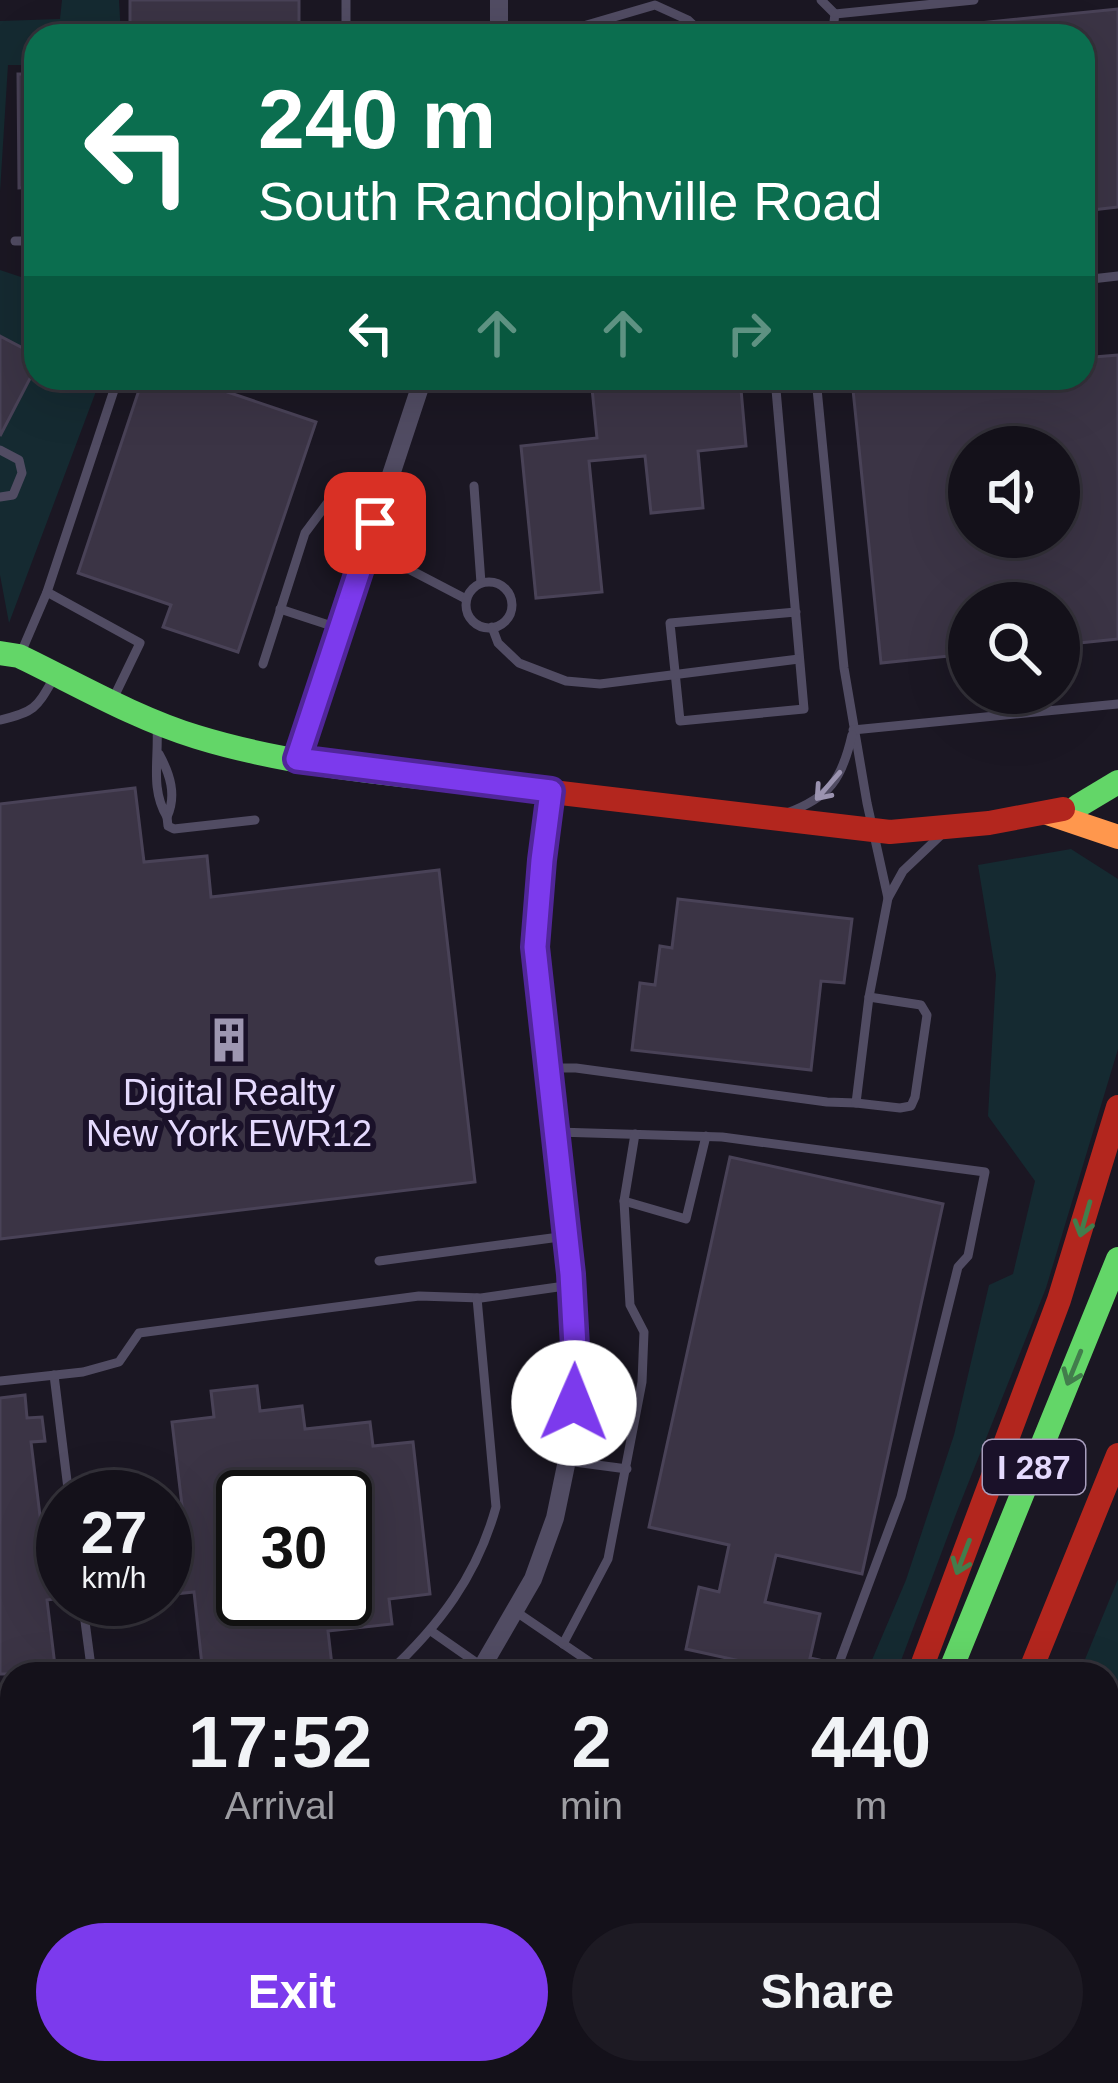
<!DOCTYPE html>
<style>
body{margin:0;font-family:Arial,sans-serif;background:#1d1a23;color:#f1f3f6;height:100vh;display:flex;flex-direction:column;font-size:45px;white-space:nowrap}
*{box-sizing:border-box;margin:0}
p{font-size:39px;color:#9d9da2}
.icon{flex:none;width:66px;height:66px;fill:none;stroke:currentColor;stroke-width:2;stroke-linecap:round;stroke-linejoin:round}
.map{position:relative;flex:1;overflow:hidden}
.sheet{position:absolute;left:0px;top:1662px;width:1119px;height:423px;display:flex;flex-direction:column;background:#14111a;border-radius:36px 36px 0 0;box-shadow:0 12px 48px #0002,0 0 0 3px #333139}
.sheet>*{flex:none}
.banner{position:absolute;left:24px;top:24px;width:1071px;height:366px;border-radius:36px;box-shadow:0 12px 48px #0002,0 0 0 3px #333139;background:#0b6e4f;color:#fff;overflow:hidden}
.tools{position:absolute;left:948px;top:426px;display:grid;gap:24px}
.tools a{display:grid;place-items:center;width:132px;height:132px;border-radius:50%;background:#14111a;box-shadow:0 12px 48px #0002,0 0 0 3px #333139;font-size:60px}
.speed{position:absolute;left:36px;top:1470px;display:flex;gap:24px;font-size:60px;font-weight:700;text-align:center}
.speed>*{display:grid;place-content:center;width:156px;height:156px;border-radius:50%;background:#14111a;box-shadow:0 12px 48px #0002,0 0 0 3px #333139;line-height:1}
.speed small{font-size:30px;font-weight:400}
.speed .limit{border:6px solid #111;border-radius:18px;background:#fff;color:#111}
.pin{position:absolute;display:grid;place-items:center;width:102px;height:102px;color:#fff;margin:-51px;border-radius:24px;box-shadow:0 6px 18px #0006}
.me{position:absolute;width:132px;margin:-66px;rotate:1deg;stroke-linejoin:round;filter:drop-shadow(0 0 9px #0008)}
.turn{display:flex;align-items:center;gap:42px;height:252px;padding:0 36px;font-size:54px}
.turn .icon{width:156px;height:156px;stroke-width:2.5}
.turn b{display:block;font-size:84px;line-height:102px}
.lanes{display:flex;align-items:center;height:114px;padding:0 36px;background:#0003;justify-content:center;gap:60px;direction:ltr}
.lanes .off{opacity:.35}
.eta{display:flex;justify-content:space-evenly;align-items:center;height:204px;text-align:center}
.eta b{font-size:72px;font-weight:700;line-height:84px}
.cta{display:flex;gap:24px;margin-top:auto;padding:24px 36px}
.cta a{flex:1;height:138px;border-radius:72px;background:#7c3aed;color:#fff;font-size:48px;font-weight:700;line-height:138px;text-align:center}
.cta a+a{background:#1d1a23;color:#f1f3f6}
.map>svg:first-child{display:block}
.green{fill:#152a31}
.building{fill:#3b3445;stroke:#494257;stroke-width:3;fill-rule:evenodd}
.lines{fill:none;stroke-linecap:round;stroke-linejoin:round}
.lane{stroke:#514c63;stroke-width:9}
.street{stroke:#514c63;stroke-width:18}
.fast{stroke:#63d668;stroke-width:24}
.slow{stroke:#ff974d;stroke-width:24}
.jam{stroke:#b3261e;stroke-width:24}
.oneway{stroke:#9b93b0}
.oneway2{stroke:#427d4c}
.route-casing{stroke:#51269a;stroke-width:30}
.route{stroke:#7c3aed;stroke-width:21}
.labels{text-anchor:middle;stroke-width:12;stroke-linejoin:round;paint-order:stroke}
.shield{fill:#1a1129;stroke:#a89ebe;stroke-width:3}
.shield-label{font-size:33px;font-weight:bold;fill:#e5dafe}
.poi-label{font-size:36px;fill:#e5dafe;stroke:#1a1129}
</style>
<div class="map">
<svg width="1118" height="2083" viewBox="0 0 1118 2083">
<rect width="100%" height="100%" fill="#1b1723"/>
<!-- green -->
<g class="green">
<polygon points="62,0 119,0 121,36 36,36 36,65 8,65 0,192 0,21 60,19"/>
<polygon points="0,270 36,282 36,378 101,378 9,623 0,575"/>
<polygon points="1071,849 1118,879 1118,1049 1046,1288 956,1514 896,1674 866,1674 906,1580 954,1435 989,1285 1013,1274 1035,1181 988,1116 996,975 978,865"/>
<polygon points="1118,1579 1118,1965 1107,1962 1107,1674 1079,1674"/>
<polygon points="906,2073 1054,2073 1051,2083 901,2083"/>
</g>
<!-- building -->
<g class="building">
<rect x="130" y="0" width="169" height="36"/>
<polygon points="1118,9 1118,207 1083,211 1083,36 950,36 949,26"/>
<polygon points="18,74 36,74 36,187 19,188"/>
<polygon points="0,336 36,355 36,367 0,436"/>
<path d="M1118 355V639L1059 645V603H969V654L881 663 852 380 1083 378V358ZM969 447H1059V537H969Z"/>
<polygon points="143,378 186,378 316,422 238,652 163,627 171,605 78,573"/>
<polygon points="591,378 740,378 746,446 698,451 703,508 651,513 645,456 589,461 602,592 536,598 521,446 597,438"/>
<polygon points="135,788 144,862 207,856 211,897 439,870 475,1182 0,1239 0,804"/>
<polygon points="678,899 852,919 844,983 821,981 811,1070 632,1050 640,983 655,985 660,946 672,948"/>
<polygon points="730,1157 943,1204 862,1574 776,1555 765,1602 820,1614 810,1658 819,1660 816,1674 774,1674 776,1669 686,1649 699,1587 719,1592 729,1545 649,1527"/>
<path d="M257 1386 260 1411 302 1406 305 1429 370 1422 373 1446 413 1442 430 1594 389 1599 392 1624 328 1631 333 1674H203L194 1592 165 1595V1524L184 1522 172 1422 214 1417 211 1391ZM243 1497H345V1599H243Z"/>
<polygon points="25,1395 27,1418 42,1417 45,1441 31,1442 47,1573 58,1572 61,1598 47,1600 56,1674 0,1674 0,1398"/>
</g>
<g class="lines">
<!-- lane -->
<g class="lane">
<polyline points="346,0 346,36"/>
<polyline points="821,0 835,14"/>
<polyline points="549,36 655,5 688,20 705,36"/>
<polyline points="832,36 835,14 974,0"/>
<polyline points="15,241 36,241"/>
<polyline points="1083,280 1118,276"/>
<polyline points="775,378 804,709 680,721 670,623 796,612"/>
<polyline points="816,378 844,668 867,803 888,898"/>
<polyline points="0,450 19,460 22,473 13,495 0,497"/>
<polyline points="474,486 481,583"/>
<polyline points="365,552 395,562 466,599"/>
<circle cx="489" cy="605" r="23"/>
<polyline points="47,592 140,643 114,697"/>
<polyline points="280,609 338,628"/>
<polyline points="492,627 498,643 519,663 566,681 600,684 799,659"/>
<polyline points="20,655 47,592 118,378"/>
<polyline points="263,664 305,533 343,482 384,494"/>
<path d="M0 720C36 712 37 707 55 676"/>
<path d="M157 728C159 759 150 789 167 817 177 795 170 774 159 754"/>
<polyline points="853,730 1118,704"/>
<path d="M787 813C830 797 842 779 852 735"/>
<polyline points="167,817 168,826 174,829 255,820"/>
<polyline points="547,1068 576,1068 827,1102 856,1103 869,997 888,898 903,871 940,836"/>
<polyline points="856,1103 900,1108 911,1106 915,1097 927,1015 921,1005 869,997"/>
<polyline points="557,1132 722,1137 985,1172 968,1256 958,1267 901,1497 835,1674"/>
<polyline points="624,1201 686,1219 706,1136"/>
<polyline points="379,1261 567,1236"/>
<polyline points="54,1375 69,1497"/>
<polyline points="0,1381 83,1372 119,1362 139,1333 419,1296 481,1298 572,1285"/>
<polyline points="567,1461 627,1469"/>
<polyline points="82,1599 92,1674"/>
<polyline points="515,1611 597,1667 629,1674"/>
<polyline points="431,1631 484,1668"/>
<polyline points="563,1644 608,1559 642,1382 644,1332 630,1305 624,1201 635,1134"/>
<polyline points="488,1659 510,1674"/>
<path d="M387 1674C439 1626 477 1576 496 1507L477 1298"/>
<polyline points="0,1779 12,1780"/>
<polyline points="0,1914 12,1916"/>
<polyline points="327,2073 327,2083"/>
<polyline points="258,2083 258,2073"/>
<polyline points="497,2083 515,2073"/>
<polyline points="677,2083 681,2073"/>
</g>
<!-- street -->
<g class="street">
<polyline points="499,0 499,36"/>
<polyline points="297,759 423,378"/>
<polyline points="478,1674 533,1579 555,1518 571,1441 576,1365 571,1274 535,948 541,860 551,791"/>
<polyline points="0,1846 12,1847"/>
</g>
<!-- fast -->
<g class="fast">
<path d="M0 653 19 656C77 684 135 718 197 737 301 769 418 776 527 789"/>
<polyline points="1078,806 1118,782"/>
<polyline points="949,1674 1118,1259"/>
</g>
<!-- slow -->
<g class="slow">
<polyline points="1047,813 1118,837"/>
<polyline points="783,2083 787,2073"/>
<polyline points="862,2083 867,2073"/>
</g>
<!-- jam -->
<g class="jam">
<polyline points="527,789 890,832 989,823 1063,809"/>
<polyline points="919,1674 1059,1300 1118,1107"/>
<polyline points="1029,1674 1118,1455"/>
</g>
</g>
<!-- one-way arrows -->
<defs><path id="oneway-shaft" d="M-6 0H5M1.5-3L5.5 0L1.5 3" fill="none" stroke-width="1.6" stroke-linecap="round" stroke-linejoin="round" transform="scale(3)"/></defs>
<use class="oneway" href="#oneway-shaft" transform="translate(828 786) rotate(131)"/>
<g class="oneway2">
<use href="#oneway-shaft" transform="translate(1085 1219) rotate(106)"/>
<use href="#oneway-shaft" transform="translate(1074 1368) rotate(112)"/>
<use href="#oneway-shaft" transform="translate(963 1557) rotate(111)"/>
</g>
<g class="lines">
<!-- route casing -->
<g class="route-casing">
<polyline id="route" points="375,523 297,759 551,791 542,860 535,947 571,1274 576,1365 574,1403"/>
</g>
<!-- route -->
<use href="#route" class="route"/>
</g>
<!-- icons -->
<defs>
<g id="building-bare" transform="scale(3.6)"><path d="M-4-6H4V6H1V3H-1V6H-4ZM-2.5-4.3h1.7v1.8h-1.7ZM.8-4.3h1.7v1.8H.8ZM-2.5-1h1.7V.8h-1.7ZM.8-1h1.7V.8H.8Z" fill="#9e96b1" stroke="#1a1129" stroke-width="2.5" paint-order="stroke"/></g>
</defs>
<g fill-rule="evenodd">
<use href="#building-bare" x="229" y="1040"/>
</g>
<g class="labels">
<!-- shield labels -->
<rect class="shield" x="983" y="1440" width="102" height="54" rx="9"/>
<g class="shield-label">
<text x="1034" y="1479">I 287</text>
</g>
<!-- poi labels -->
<g class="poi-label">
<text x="229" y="1105">Digital Realty<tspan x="229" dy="41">New York EWR12</tspan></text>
</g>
</g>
</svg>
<div class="tools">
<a><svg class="icon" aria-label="sound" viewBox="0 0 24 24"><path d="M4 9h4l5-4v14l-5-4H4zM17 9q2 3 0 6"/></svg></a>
<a><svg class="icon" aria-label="search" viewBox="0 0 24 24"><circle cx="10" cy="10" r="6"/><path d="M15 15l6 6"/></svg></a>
</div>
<div class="speed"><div>27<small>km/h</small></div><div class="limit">30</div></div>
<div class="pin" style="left:375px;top:523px;background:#d93025"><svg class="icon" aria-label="arrive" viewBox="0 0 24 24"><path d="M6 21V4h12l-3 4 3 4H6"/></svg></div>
<svg class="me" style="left:574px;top:1403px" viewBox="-20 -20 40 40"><circle r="19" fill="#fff"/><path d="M0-13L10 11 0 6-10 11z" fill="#7c3aed"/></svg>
<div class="banner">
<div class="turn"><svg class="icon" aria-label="left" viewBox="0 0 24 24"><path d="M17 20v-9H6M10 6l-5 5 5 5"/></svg><div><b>240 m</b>South Randolphville Road</div></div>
<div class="lanes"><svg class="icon" aria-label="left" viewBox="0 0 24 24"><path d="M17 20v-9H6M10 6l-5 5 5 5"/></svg><svg class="icon off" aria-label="ahead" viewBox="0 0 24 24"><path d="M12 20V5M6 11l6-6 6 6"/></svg><svg class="icon off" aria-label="ahead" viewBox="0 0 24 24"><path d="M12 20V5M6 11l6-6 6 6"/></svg><svg class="icon off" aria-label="right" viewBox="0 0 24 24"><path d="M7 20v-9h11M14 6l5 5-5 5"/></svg></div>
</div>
<section class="sheet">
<div class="eta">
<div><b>17:52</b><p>Arrival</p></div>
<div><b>2</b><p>min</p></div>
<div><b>440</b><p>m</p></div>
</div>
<div class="cta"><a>Exit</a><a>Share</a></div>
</section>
</div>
